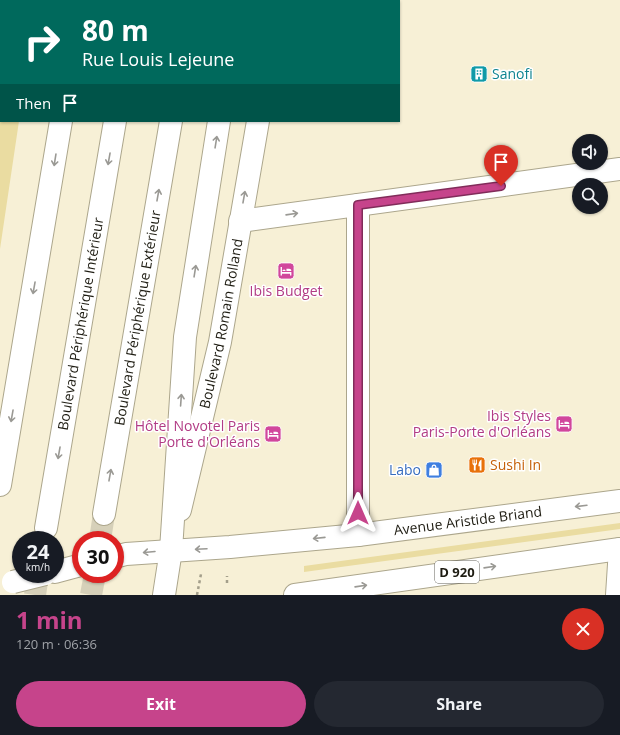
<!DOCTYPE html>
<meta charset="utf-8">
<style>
body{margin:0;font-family:"Open Sans",sans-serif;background:#242831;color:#f1f3f6;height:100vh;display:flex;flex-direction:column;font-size:15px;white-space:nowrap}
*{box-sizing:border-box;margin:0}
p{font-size:13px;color:#9ea1a6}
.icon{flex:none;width:22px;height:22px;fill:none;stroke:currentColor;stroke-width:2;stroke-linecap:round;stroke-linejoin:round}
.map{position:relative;height:595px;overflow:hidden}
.details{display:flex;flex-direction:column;background:#171b24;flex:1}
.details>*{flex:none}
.guide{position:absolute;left:0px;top:0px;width:400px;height:122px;box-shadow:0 1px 3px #0004;background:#00695c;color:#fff;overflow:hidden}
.fabs{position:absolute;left:572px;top:134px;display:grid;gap:8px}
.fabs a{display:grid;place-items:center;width:36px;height:36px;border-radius:50%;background:#171b24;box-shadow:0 1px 3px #0004;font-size:20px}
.speed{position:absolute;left:12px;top:531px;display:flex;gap:8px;font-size:20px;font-weight:700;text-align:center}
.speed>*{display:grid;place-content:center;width:52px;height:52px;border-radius:50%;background:#171b24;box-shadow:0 1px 3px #0004;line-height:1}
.speed small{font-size:10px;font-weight:400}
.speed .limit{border:6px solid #d22;background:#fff;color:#111}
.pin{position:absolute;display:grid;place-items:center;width:34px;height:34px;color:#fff;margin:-41px -17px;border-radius:50% 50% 50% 0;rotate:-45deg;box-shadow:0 0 4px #0007}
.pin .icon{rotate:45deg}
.me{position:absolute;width:44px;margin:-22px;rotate:0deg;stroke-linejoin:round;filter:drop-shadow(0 0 3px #0008)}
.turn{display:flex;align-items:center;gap:14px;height:84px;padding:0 16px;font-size:18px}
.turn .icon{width:52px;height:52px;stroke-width:2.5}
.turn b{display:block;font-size:28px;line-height:34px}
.then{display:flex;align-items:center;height:38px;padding:0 16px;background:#0003;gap:8px;font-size:15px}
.round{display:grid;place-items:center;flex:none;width:42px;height:42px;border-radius:21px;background:#242831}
.headline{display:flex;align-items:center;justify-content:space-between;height:68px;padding:0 16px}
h1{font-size:24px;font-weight:700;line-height:30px;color:#c6448b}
.action{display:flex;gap:8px;margin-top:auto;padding:8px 16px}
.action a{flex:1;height:46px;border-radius:24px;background:#c6448b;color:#fff;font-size:16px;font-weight:700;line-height:46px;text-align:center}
.action a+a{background:#242831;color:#f1f3f6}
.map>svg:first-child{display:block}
.green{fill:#eadca1}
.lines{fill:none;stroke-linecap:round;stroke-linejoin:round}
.trunk-tunnel{stroke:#d6d0b9;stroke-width:22;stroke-dasharray:22 11;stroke-linecap:butt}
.minor-casing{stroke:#aca68c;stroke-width:24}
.secondary-casing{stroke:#aca68c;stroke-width:24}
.primary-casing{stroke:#aca68c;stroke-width:24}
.trunk-casing{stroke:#aca68c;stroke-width:24}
.motorway-casing{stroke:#aca68c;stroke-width:24}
.path{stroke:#a49f8b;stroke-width:2.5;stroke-dasharray:3 3;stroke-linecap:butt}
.minor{stroke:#fff;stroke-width:22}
.secondary{stroke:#fff;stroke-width:22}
.primary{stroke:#fff;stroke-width:22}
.trunk{stroke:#fff;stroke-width:22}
.motorway{stroke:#fff;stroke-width:22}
.primary-bridge-casing{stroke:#aca68c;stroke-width:24;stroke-linecap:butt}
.primary-bridge{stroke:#fff;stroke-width:22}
.oneway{stroke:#9a9994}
.route-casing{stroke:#812c5a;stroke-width:10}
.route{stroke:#c6448b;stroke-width:7}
.labels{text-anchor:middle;stroke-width:3;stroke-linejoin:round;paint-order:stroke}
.shield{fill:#fff;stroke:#626059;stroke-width:1}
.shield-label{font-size:13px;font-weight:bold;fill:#1e1c12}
.culture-label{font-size:14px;fill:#0d838f;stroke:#fff;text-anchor:start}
.hotel-label{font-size:14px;fill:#b23c85;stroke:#fff;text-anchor:end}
.street-label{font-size:14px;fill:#1e1c12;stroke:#fff}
.food-label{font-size:14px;fill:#c56008;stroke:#fff;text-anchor:start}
.shop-label{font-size:14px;fill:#366cbe;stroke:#fff;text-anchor:end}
</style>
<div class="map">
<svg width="620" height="595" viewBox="0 0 620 595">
<rect width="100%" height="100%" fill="#f7f0d6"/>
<!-- green -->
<g class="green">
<polygon points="0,0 31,0 1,1 1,121 19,121 0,249"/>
<polygon points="620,523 620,529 304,572 304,566"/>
</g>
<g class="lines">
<!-- trunk-tunnel -->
<g class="trunk-tunnel">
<polyline points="100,540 104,514"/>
<polyline points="35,595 38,574"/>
<polyline points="91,595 95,574"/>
</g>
<!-- minor casing -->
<g class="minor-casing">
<g id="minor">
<polyline points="240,221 620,169"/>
<polyline points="358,535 358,205"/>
<polyline points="617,595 620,549"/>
</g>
</g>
<!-- secondary casing -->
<g class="secondary-casing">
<g id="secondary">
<polyline points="279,1 279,0"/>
<path id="s1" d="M180 510 220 342 258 121"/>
</g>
</g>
<!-- primary casing -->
<g class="primary-casing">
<g id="primary">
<path id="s2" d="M115 557 126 554 230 547 358 535 620 501"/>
<polyline points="55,572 81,565"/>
<polyline points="164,595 171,550"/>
<polyline points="295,595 620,549"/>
</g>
</g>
<!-- trunk casing -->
<g class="trunk-casing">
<g id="trunk">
<polyline points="136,1 136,0"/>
<polyline points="191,1 191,0"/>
<path id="s3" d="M104 514 171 121"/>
<path id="s4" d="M46 528 115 121"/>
</g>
</g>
<!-- motorway casing -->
<g class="motorway-casing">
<g id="motorway">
<polyline points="81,1 81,0"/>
<polyline points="238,1 238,0"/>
<polyline points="0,485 61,121"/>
<polyline points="171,550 185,337 219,121"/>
</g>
</g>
<!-- path -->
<g class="path">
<polyline points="227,583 227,576"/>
<polyline points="197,595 201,574"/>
</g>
<!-- minor -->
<use href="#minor" class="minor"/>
<!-- secondary -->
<use href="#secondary" class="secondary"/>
<!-- primary -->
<use href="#primary" class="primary"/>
<!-- trunk -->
<use href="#trunk" class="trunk"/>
<!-- motorway -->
<use href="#motorway" class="motorway"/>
<!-- primary-bridge casing -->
<g class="primary-bridge-casing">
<polyline id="primary-bridge" points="13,582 45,574"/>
</g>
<!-- primary-bridge -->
<use href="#primary-bridge" class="primary-bridge"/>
</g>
<!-- one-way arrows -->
<defs><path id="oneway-shaft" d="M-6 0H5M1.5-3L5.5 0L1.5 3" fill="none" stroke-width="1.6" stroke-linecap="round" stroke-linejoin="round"/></defs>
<g class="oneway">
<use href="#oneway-shaft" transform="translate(216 142) rotate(-81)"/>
<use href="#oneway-shaft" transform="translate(109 159) rotate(100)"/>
<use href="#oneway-shaft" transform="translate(55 160) rotate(99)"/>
<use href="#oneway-shaft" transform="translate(158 195) rotate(-80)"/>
<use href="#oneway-shaft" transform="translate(244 197) rotate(-80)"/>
<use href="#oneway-shaft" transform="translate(292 214) rotate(-8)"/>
<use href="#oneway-shaft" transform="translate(195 271) rotate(-81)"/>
<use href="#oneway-shaft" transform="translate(34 288) rotate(100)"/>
<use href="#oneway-shaft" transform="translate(181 400) rotate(-86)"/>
<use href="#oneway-shaft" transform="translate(12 416) rotate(100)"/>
<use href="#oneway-shaft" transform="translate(59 453) rotate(100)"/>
<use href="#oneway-shaft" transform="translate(110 475) rotate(-80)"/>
<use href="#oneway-shaft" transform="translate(581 506) rotate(173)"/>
<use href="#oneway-shaft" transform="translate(319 538) rotate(174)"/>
<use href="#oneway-shaft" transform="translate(201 549) rotate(177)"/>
<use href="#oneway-shaft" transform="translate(149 552) rotate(175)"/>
<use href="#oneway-shaft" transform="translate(490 567) rotate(-8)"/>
<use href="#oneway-shaft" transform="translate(361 586) rotate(-8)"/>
</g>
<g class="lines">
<!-- route casing -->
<g class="route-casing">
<polyline id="route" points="358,513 358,205 501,186"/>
</g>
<!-- route -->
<use href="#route" class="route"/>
</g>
<!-- icons -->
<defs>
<g id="building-square" transform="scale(0.9)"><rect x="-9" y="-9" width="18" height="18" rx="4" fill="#0f9aa8" stroke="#fff"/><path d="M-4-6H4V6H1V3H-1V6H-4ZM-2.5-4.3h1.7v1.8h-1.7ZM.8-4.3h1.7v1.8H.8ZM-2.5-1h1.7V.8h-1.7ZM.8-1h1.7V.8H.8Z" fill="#fff"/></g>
<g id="hotel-square" transform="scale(0.9)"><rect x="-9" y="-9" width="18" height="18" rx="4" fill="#d1479c" stroke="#fff"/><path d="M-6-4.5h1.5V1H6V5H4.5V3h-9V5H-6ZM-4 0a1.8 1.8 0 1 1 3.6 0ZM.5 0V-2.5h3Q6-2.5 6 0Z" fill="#fff"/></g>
<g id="restaurant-square" transform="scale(0.9)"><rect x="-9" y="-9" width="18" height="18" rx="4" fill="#e8710a" stroke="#fff"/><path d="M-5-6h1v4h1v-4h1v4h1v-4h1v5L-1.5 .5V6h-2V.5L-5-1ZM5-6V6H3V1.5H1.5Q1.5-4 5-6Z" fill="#fff"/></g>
<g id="shop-square" transform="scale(0.9)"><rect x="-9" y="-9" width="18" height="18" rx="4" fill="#3f7fe0" stroke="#fff"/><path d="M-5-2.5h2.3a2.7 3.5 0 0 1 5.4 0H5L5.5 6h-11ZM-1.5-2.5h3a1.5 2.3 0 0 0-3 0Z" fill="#fff"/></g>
</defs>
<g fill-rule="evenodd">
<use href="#building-square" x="479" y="74"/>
<use href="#hotel-square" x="286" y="271"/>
<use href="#hotel-square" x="564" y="424"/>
<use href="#hotel-square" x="273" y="434"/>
<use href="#restaurant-square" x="477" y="465"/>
<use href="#shop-square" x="434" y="470"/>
</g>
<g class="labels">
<!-- shield labels -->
<rect class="shield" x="435" y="561" width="44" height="22" rx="3"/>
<g class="shield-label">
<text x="457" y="577">D 920</text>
</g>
<!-- culture labels -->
<g class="culture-label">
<text x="492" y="79">Sanofi</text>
</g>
<!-- hotel labels -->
<g class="hotel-label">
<text x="286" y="296" text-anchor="middle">Ibis Budget</text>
<text x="551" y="421">Ibis Styles<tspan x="551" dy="16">Paris-Porte d'Orléans</tspan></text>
<text x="260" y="431">Hôtel Novotel Paris<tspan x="260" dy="16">Porte d'Orléans</tspan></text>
</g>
<!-- street labels -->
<g class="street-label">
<text dy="5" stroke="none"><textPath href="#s3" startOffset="199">Boulevard Périphérique Extérieur</textPath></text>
<text dy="5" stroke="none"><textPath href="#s1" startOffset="191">Boulevard Romain Rolland</textPath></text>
<text dy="5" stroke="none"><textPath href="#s4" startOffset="207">Boulevard Périphérique Intérieur</textPath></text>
<text dy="5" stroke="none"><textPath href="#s2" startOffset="355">Avenue Aristide Briand</textPath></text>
</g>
<!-- food labels -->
<g class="food-label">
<text x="490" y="470">Sushi In</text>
</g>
<!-- shop labels -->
<g class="shop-label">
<text x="421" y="475">Labo</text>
</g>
</g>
</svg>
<div class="fabs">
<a><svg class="icon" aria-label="sound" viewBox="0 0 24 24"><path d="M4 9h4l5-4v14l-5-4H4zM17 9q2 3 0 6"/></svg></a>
<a><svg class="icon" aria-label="search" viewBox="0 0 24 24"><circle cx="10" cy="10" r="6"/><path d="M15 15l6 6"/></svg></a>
</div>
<div class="speed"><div>24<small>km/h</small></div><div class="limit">30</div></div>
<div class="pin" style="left:501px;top:186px;background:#d93025"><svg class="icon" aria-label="arrive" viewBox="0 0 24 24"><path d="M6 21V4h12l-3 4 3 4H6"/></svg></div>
<svg class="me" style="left:358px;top:513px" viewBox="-20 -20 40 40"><path d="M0-17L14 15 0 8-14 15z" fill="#c6448b" stroke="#fff" stroke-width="4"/></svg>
<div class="guide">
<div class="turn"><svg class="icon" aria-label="right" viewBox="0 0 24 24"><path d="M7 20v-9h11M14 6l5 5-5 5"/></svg><div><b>80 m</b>Rue Louis Lejeune</div></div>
<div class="then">Then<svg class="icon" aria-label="arrive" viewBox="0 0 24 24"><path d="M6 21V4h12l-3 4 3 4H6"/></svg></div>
</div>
</div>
<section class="details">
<div class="headline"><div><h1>1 min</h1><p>120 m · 06:36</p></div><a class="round" style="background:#d93025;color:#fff"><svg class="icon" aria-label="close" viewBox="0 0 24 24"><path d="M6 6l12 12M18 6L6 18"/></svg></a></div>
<div class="action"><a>Exit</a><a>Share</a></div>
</section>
